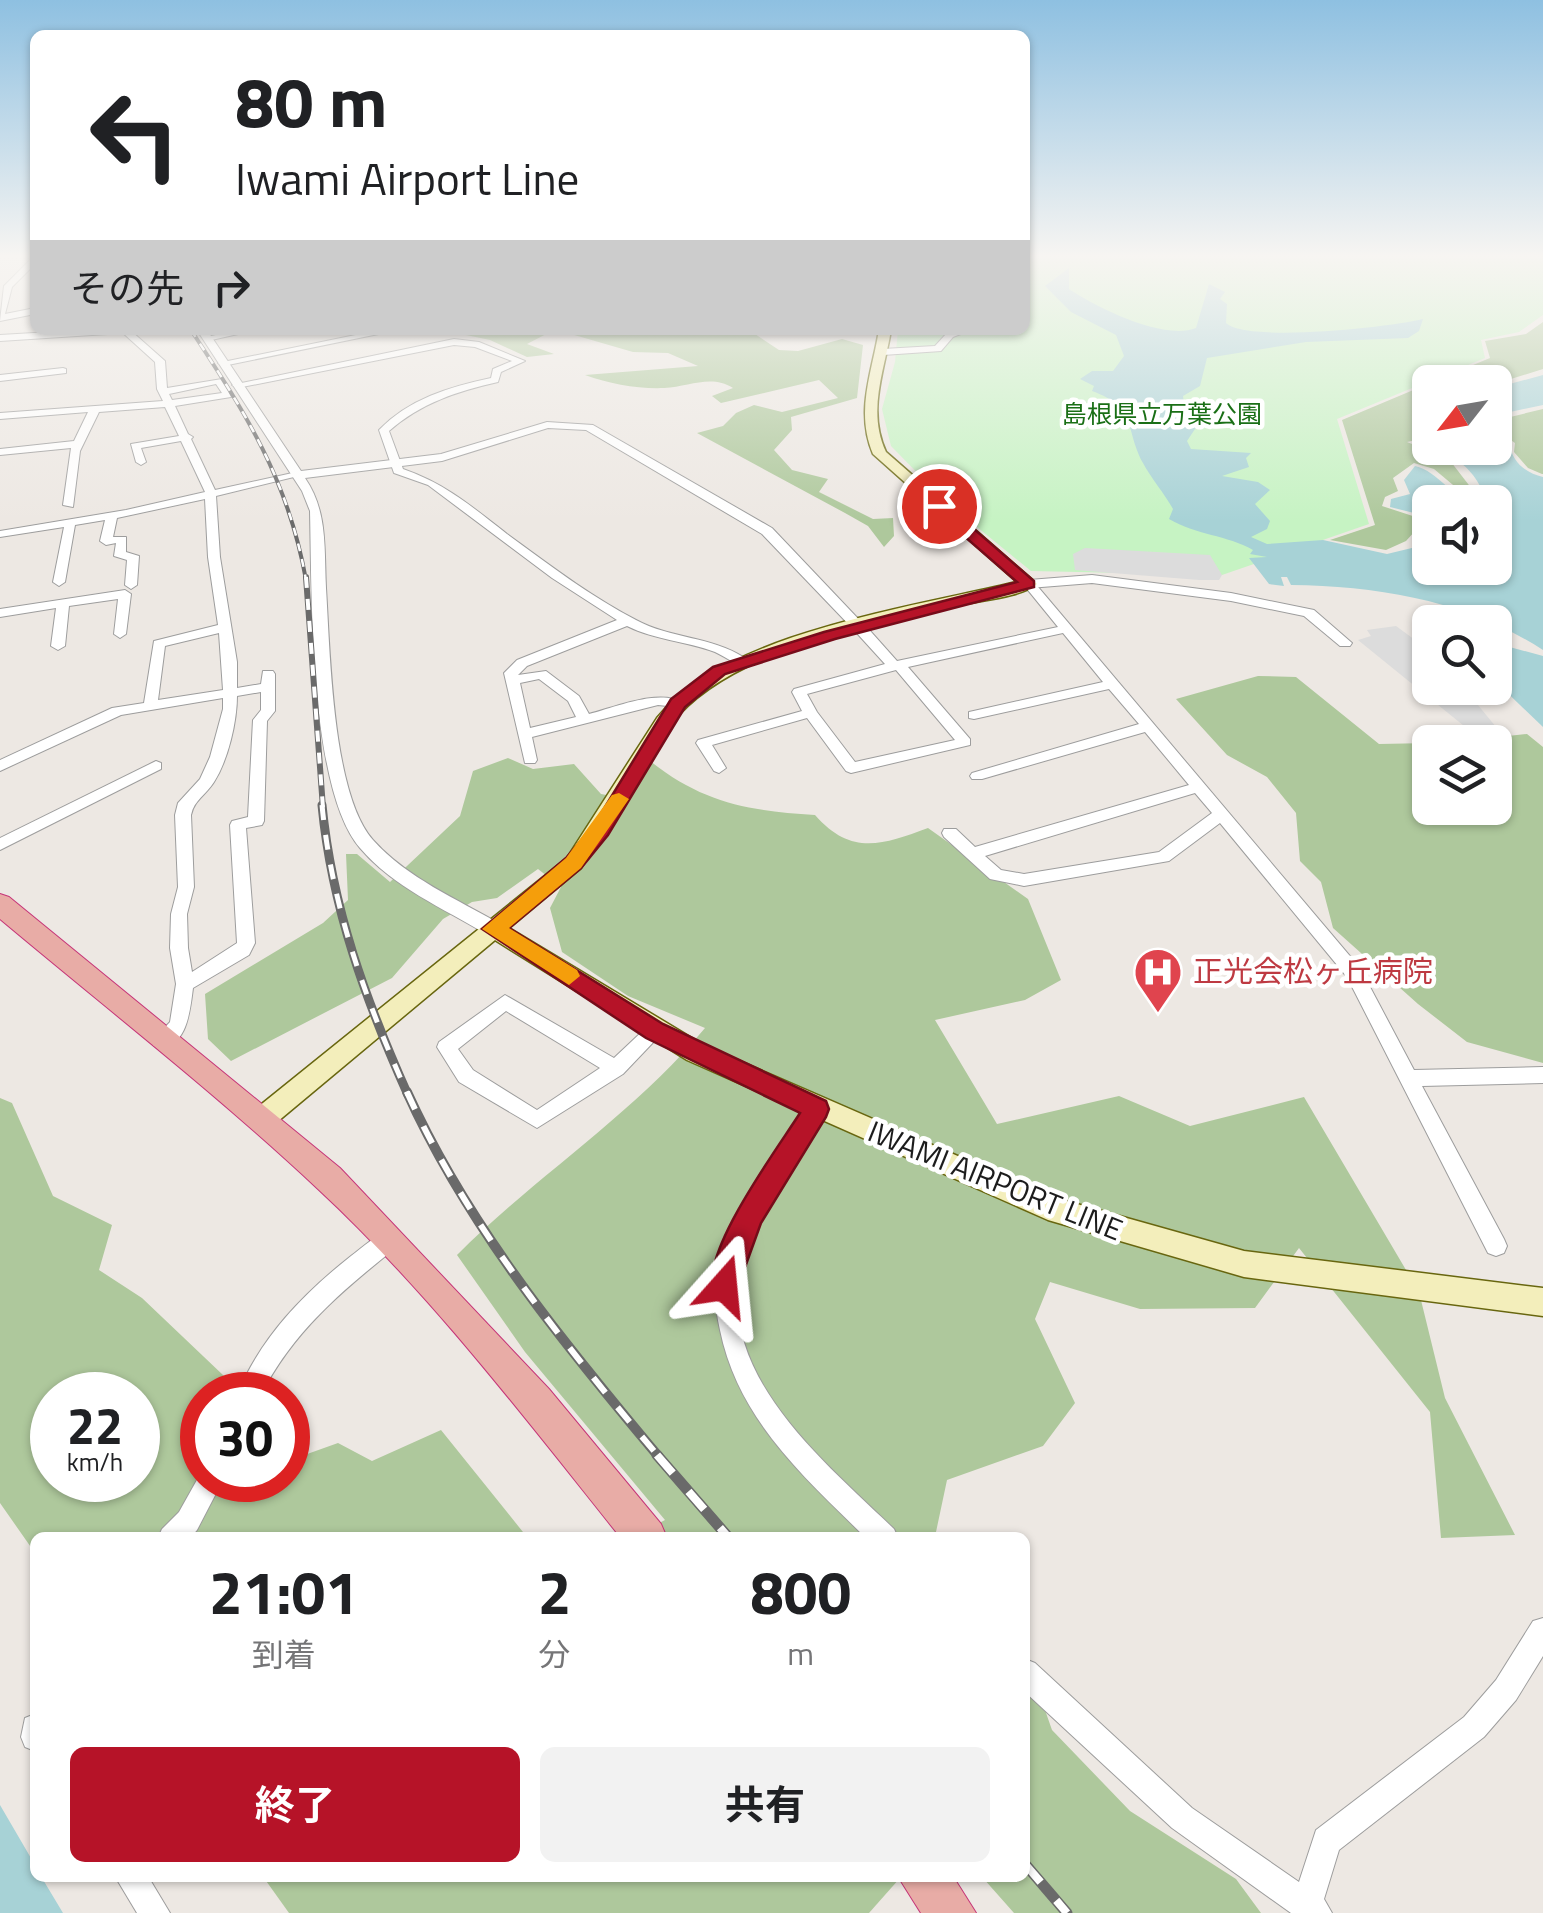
<!DOCTYPE html>
<html lang="ja">
<meta charset="utf-8">
<style>
body{margin:0;font-family:"Titillium Web","Noto Sans JP",sans-serif;background:#f2f2f2;color:#202124;height:100vh;display:flex;flex-direction:column;font-size:38px;white-space:nowrap}
*{box-sizing:border-box;margin:0}
p{font-size:32px;color:#757577}
.icon{flex:none;width:55px;height:55px;fill:none;stroke:currentColor;stroke-width:2;stroke-linecap:round;stroke-linejoin:round}
.map{position:relative;flex:1;overflow:hidden}
.panel{position:absolute;left:30px;top:1532px;width:1000px;height:350px;display:flex;flex-direction:column;background:#fff;border-radius:15px;box-shadow:0 2px 8px #0004}
.panel>*{flex:none}
.banner{position:absolute;left:30px;top:30px;width:1000px;height:305px;border-radius:15px;box-shadow:0 2px 8px #0004;background:#fff;color:#202124;overflow:hidden}
.needle{width:65px;rotate:239deg}
.controls{position:absolute;left:1412px;top:365px;display:grid;gap:20px}
.controls a{display:grid;place-items:center;width:100px;height:100px;border-radius:15px;background:#fff;box-shadow:0 2px 8px #0004;font-size:50px}
.speed{position:absolute;left:30px;top:1372px;display:flex;gap:20px;font-size:50px;font-weight:700;text-align:center}
.speed>*{display:grid;place-content:center;width:130px;height:130px;border-radius:50%;background:#fff;box-shadow:0 2px 8px #0004;line-height:1}
.speed small{font-size:25px;font-weight:400}
.speed .limit{border:15px solid #d22;background:#fff;color:#111}
.pin{position:absolute;display:grid;place-items:center;width:85px;height:85px;color:#fff;margin:-42px;border:5px solid #fff;border-radius:50%;box-shadow:0 2px 10px #0007}
.me{position:absolute;width:110px;margin:-55px;rotate:18deg;stroke-linejoin:round;filter:drop-shadow(0 0 8px #0008)}
.turn{display:flex;align-items:center;gap:35px;height:210px;padding:0 40px;font-size:45px}
.turn .icon{width:130px;height:130px;stroke-width:2.5}
.turn b{display:block;font-size:70px;line-height:85px}
.then{display:flex;align-items:center;height:95px;padding:0 40px;background:#0003;gap:20px;font-size:38px}
.eta{display:flex;justify-content:space-evenly;align-items:center;height:170px;text-align:center}
.eta b{font-size:60px;font-weight:700;line-height:70px}
.button{display:flex;gap:20px;margin-top:auto;padding:20px 40px}
.button a{flex:1;height:115px;border-radius:15px;background:#b61328;color:#fff;font-size:40px;font-weight:700;line-height:115px;text-align:center}
.button a+a{background:#f2f2f2;color:#202124}
.map>svg:first-child{display:block}
.forest{fill:#aec89c;fill-rule:evenodd}
.park{fill:#c6f3c3}
.parking{fill:#dcdcdc}
.water{fill:#a7d2d6}
.lines{fill:none;stroke-linecap:round;stroke-linejoin:round}
.minor-casing{stroke:#9d9d9d;stroke-width:2}
.tertiary-casing{stroke:#9d9d9d;stroke-width:2}
.secondary-casing{stroke:#68660f;stroke-width:3}
.trunk-casing{stroke:#c63579;stroke-width:2}
.minor{fill:#fff;fill-rule:evenodd}
.tertiary{fill:#fff;fill-rule:evenodd}
.secondary{fill:#f3eebb;fill-rule:evenodd}
.trunk{fill:#e8aca6;fill-rule:evenodd}
.rail-far4-casing{stroke:#6a6a6a;stroke-width:4}
.rail-far3-casing{stroke:#6a6a6a;stroke-width:6}
.rail-far2-casing{stroke:#6a6a6a;stroke-width:9}
.rail-far1-casing{stroke:#6a6a6a;stroke-width:10}
.rail-casing{stroke:#6a6a6a;stroke-width:11}
.rail-far4{stroke:#fff;stroke-width:2.5;stroke-dasharray:8;stroke-linecap:butt}
.rail-far3{stroke:#fff;stroke-width:4;stroke-dasharray:11;stroke-linecap:butt}
.rail-far2{stroke:#fff;stroke-width:5;stroke-dasharray:15;stroke-linecap:butt}
.rail-far1{stroke:#fff;stroke-width:6;stroke-dasharray:19;stroke-linecap:butt}
.rail{stroke:#fff;stroke-width:8;stroke-dasharray:24;stroke-linecap:butt}
.route{fill:#b61328;stroke:#760c1a;stroke-width:2.5}
.slow{fill:#f59e0b}
.labels{text-anchor:middle;stroke-width:9;stroke-linejoin:round;paint-order:stroke}
.far-park-label{font-size:25px;fill:#1a6f16;stroke:#fff}
.health-label{font-size:30px;fill:#be3a42;stroke:#fff;text-anchor:start}
.street-label{font-size:30px;fill:#1c1c1c;stroke:#fff}
</style>
<div class="map">
<svg width="1543" height="1913" viewBox="0 0 1543 1913">
<rect width="100%" height="100%" fill="#ede8e3"/>
<!-- forest -->
<g class="forest">
<polygon points="1543,322 1543,369 1495,384 1432,382 1490,358 1485,341 1526,334"/>
<polygon points="442,330 554,330 527,344 554,354 527,357 490,340"/>
<path d="M557 330H749L779 350 798 351 842 339 863 345 857 398 791 417 792 430 774 450 792 470 828 479 819 492 873 519 893 518 894 536 884 547 868 526 845 513 697 433 723 426 736 413 754 405 782 412 838 398 819 380 721 403 712 396 733 388C711 374 689 387 664 388 638 389 610 384 585 375L698 366 668 353 633 352Z"/>
<polygon points="1430,383 1426,427 1430,437 1407,442 1448,458 1475,493 1465,495 1434,469 1414,463 1393,478 1398,491 1385,497 1382,506 1425,520 1406,541 1386,550 1330,540 1375,525 1342,420"/>
<polygon points="1543,409 1543,474 1542,474 1528,468 1514,452 1515,443 1496,430 1506,418"/>
<polygon points="1258,676 1296,677 1379,744 1430,743 1430,808 1495,808 1495,742 1453,742 1527,734 1543,747 1543,1063 1467,1042 1418,1004 1333,928 1321,882 1300,861 1296,813 1267,777 1227,755 1176,699"/>
<path d="M508 758 533 769 574 764 601 794 628 799 650 761C703 803 749 811 815 815 851 856 882 845 928 828L1028 899 1061 980 1025 1000 935 1020 997 1124 1119 1096 1190 1126 1304 1097 1419 1292 1445 1398 1515 1535 1441 1538 1430 1412 1299 1248 1255 1308 1140 1309 1050 1282 1035 1319 1075 1403 1043 1446 947 1480 936 1532 942 1537H632L665 1520 525 1352 457 1255C536 1176 634 1114 705 1028L628 996 562 952 550 908 561 887 538 869 497 898 472 902 443 919 392 978 231 1061 208 1039 205 994 323 923 348 900 346 854H357L390 882 460 816 473 771Z"/>
<path d="M0 1098 12 1103 53 1196 112 1225 99 1270 142 1298 244 1395H202V1480H288V1447L296 1458 338 1443 372 1461 441 1430 527 1537 35 1538V1553L0 1503ZM52 1395H138V1480H52Z"/>
<polygon points="1025,1653 1052,1730 1130,1811 1236,1879 1261,1913 1014,1913 983,1878 1025,1878"/>
<polygon points="264,1878 900,1878 869,1913 289,1913"/>
</g>
<!-- park -->
<polygon class="park" points="1025,254 1543,254 1543,315 1519,332 1481,340 1485,358 1337,419 1369,524 1222,575 1031,571 944,500 891,446 882,409 895,362 898,330 1025,330"/>
<!-- parking -->
<g class="parking">
<polygon points="1085,548 1210,555 1222,575 1219,580 1199,580 1075,570 1073,554"/>
<polygon points="1396,626 1430,651 1430,688 1464,688 1496,727 1469,730 1358,640 1371,636 1367,630"/>
</g>
<!-- water -->
<g class="water">
<path d="M1069 268V289C1096 307 1163 341 1196 328L1209 284 1225 292 1220 299 1227 304 1226 323C1247 343 1392 327 1423 319L1419 331 1408 338 1306 342 1207 358 1200 386 1183 396 1184 403 1232 409 1197 426 1187 441 1191 449 1251 453 1246 458 1249 467 1222 476 1258 482 1270 490 1255 504 1270 521 1267 529 1251 537 1267 544 1323 540 1387 554 1416 547 1430 526V568H1495V502H1430V517L1390 507 1391 499 1410 494 1404 480 1415 466C1441 472 1451 502 1479 498L1484 493C1464 454 1450 460 1418 443L1430 440V448H1495V433L1510 443C1511 462 1526 473 1543 477V650C1469 602 1382 586 1291 585L1287 577H1281L1284 586 1269 584 1249 558 1267 557 1250 554 1253 550C1227 535 1196 535 1169 519L1173 509C1164 493 1151 478 1143 463 1124 427 1138 408 1092 391L1094 386 1080 379 1092 371H1113L1124 356 1116 335 1071 312 1045 286Z"/>
<polygon points="1543,375 1543,405 1510,412 1495,424 1495,388"/>
<polygon points="1495,643 1543,656 1543,727 1495,681"/>
<polygon points="0,1805 35,1865 35,1878 42,1878 63,1913 0,1913"/>
</g>
<g class="lines">
<!-- minor casing -->
<g class="minor-casing">
<g id="minor">
<polygon points="32,258 35,258 35,264 12,287 5,314 35,308 35,314 0,321 4,286"/>
<path d="M85 330H130L165 361 167 388 222 379 231 397 175 406 188 434 193 437 191 439 215 490 297 472 302 475 216 496 220 557 237 662V688L261 684 263 671H273L275 674V711L267 721 264 821 262 825 246 828 255 943 249 955 193 988C190 1011 187 1052 154 1046L152 1041 170 1022 176 984 170 948 171 914 178 887 175 815 178 803 200 779 210 757 223 709V698L121 715 0 771V760L112 708 144 703 154 641 218 625 208 557 205 499 117 518 113 537H126V552L139 556 137 585 131 589 125 585 127 560 114 556 116 543 106 545 100 541 105 520 75 525 65 582 59 586 53 582 64 527 0 537V531L126 510 205 492 181 441 141 448 146 462 141 465 136 462 131 444 179 436 165 407 99 412 80 451 73 507 63 505 71 448 0 455V449L74 441 88 412 0 419V413L163 401 157 389 155 362 123 333 0 341V335ZM216 384 222 393 172 400 169 394ZM219 633 223 690 158 700 165 646ZM261 692V710L253 720 248 817 232 821 230 825 237 943 192 972 188 948 187 914 194 887 191 815C194 800 206 795 214 782 228 760 237 722 237 696Z"/>
<polygon points="237,330 256,330 207,341 203,338"/>
<polygon points="380,330 398,330 223,366 218,363"/>
<polygon points="958,330 971,330 953,337 941,351 883,355 878,352 883,349 935,346 947,333"/>
<path d="M454 339 479 342 525 361 501 372 498 382C458 391 421 403 389 431L403 469C446 484 471 506 507 534 548 564 590 596 636 620 671 639 711 636 745 658V664C733 664 726 657 715 652 686 641 655 640 627 626L527 666 518 675 546 671 579 696 589 714C616 707 659 688 684 703L677 707 658 705 532 737 537 760 535 763H525L504 673 517 660 617 620 552 578 428 485 394 473 379 430C409 399 449 387 491 378L493 369 512 361 475 347 454 345 237 388 232 385ZM539 679 568 701 576 717 530 728 520 683Z"/>
<polygon points="63,368 66,369 66,373 0,381 0,375"/>
<path d="M1029 580 1033 581 1360 968 1414 1070 1543 1067V1083L1422 1086 1504 1239 1507 1246 1504 1253 1496 1256 1488 1253 1347 977 1220 823 1169 861 1024 886 990 879 944 837 942 833 944 829H956L975 847 1189 785 1145 732 982 779H972L970 776 972 773 1139 724 1109 689 974 719 969 718V712L1103 682 1063 633 908 667 970 739V745L851 773 846 771 807 718 712 745 726 768 719 773 714 771 696 743 698 740 802 711 792 692 794 689 885 664 854 630V624H864L897 661 1058 627 1023 584ZM896 670 955 740 855 762 817 712 807 694ZM1195 793 1212 813 1159 852 1024 874 1001 870 985 856Z"/>
<polygon points="125,590 131,594 126,634 120,638 114,634 118,599 69,606 65,646 58,650 51,646 56,608 0,617 0,609"/>
<polygon points="156,761 161,763 161,769 0,850 0,838"/>
<path d="M505 995 614 1058 648 1026H662L664 1031 623 1074 537 1128 459 1082 437 1047 439 1042ZM506 1011 600 1068 537 1110 473 1070 458 1049Z"/>
<path d="M816 1101 823 1103 826 1109C804 1152 771 1189 751 1234 696 1358 815 1453 894 1529L898 1538H866C803 1476 738 1419 720 1330 715 1308 713 1284 719 1262 734 1204 775 1152 809 1103Z"/>
<path d="M390 1229 398 1232 401 1239 398 1246C344 1289 292 1332 261 1395H237C261 1337 303 1294 351 1256 363 1247 376 1235 390 1229Z"/>
<polygon points="202,1471 202,1480 223,1480 197,1530 190,1538 158,1538 162,1529 179,1512"/>
<polygon points="1543,1618 1543,1656 1516,1700 1484,1737 1339,1850 1324,1899 1332,1913 1291,1913 1172,1828 1025,1692 1025,1659 1035,1663 1192,1808 1299,1882 1316,1830 1464,1717 1496,1680 1533,1621"/>
<polygon points="35,1714 35,1751 25,1747 21,1737 25,1718"/>
<polygon points="116,1878 149,1878 170,1913 137,1913"/>
</g>
</g>
<!-- tertiary casing -->
<g class="tertiary-casing">
<g id="tertiary">
<path d="M197 330H207L301 471 441 454 547 422 593 425 772 528 866 627 859 631 854 630 762 534 586 430 548 428 442 461 305 478C328 511 324 549 326 588 330 650 332 794 373 840 407 878 457 899 500 924L503 929 493 936 486 934C443 908 393 887 360 848 309 789 312 592 310 511L302 491Z"/>
<polygon points="1092,575 1231,593 1314,610 1352,643 1350,646 1340,646 1304,616 1231,601 1092,583 1029,588 1022,584 1029,580"/>
</g>
</g>
<!-- secondary casing -->
<g class="secondary-casing">
<path id="secondary" d="M879 330H891C884 372 867 411 886 452L1037 584C1018 598 980 600 956 606 865 627 729 649 670 725L581 868 509 928 705 1046 1052 1197 1244 1251 1543 1288V1316L1244 1277 1048 1220 687 1060 495 940 271 1127 262 1130 253 1127 249 1119 253 1111 567 858 657 718C725 633 913 607 1017 582L873 454C855 411 872 373 879 330Z"/>
</g>
<!-- trunk casing -->
<g class="trunk-casing">
<g id="trunk">
<path d="M0 894 9 897 340 1168 549 1389 661 1524 667 1538H621C525 1418 430 1293 318 1189 217 1094 106 1008 0 919Z"/>
<polygon points="899,1878 954,1878 976,1913 921,1913"/>
</g>
</g>
<!-- minor -->
<use href="#minor" class="minor"/>
<!-- tertiary -->
<use href="#tertiary" class="tertiary"/>
<!-- secondary -->
<use href="#secondary" class="secondary"/>
<!-- trunk -->
<use href="#trunk" class="trunk"/>
<!-- rail-far4 casing -->
<g class="rail-far4-casing">
<path id="rail-far4" d="M191 330C246 414 288 479 306 580"/>
</g>
<!-- rail-far3 casing -->
<g class="rail-far3-casing">
<polyline id="rail-far3" points="306,577 323,808"/>
</g>
<!-- rail-far2 casing -->
<g class="rail-far2-casing">
<path id="rail-far2" d="M322 805C332 909 366 1001 408 1095"/>
</g>
<!-- rail-far1 casing -->
<g class="rail-far1-casing">
<path id="rail-far1" d="M407 1092C468 1227 565 1345 659 1457"/>
</g>
<!-- rail casing -->
<g class="rail-casing">
<g id="rail">
<polyline points="657,1455 729,1538"/>
<polyline points="1025,1864 1067,1913"/>
</g>
</g>
<!-- rail-far4 -->
<use href="#rail-far4" class="rail-far4"/>
<!-- rail-far3 -->
<use href="#rail-far3" class="rail-far3"/>
<!-- rail-far2 -->
<use href="#rail-far2" class="rail-far2"/>
<!-- rail-far1 -->
<use href="#rail-far1" class="rail-far1"/>
<!-- rail -->
<use href="#rail" class="rail"/>
</g>
<!-- sky -->
<linearGradient id="sky" x2="0" y2="1"><stop stop-color="#8ec0e1"/><stop offset="0.49" stop-color="#f7f5f2"/><stop offset="1" stop-color="#f7f5f2" stop-opacity="0"/></linearGradient>
<rect width="1543" height="522" fill="url(#sky)"/>
<!-- route -->
<path class="route" d="M934 503H944L1034 581V587L835 639 725 674 685 707 608 835 581 868 509 928 663 1024 826 1101 829 1109 826 1117 761 1223 735 1295 724 1299 714 1295C697 1256 778 1148 800 1113L646 1038 482 929 566 858 594 825 671 699 713 667 824 632 1017 582 934 510Z"/>
<!-- slow -->
<polygon class="slow" points="619,793 629,799 581,868 509,928 577,970 580,976 569,985 482,929 566,858 612,795"/>
<!-- icons -->
<defs>
<g id="hospital-pin" transform="scale(2.5)"><path d="M0 17L-7.5 6A9.5 9.5 0 1 1 7.5 6Z" fill="#e0444e" stroke="#fff"/><path d="M-5-5h3v3.5h4V-5h3V5h-3V1.5h-4V5h-3Z" fill="#fff"/></g>
</defs>
<g fill-rule="evenodd">
<use href="#hospital-pin" x="1158" y="972"/>
</g>
<g class="labels">
<!-- far-park labels -->
<g class="far-park-label">
<text x="1162" y="423">島根県立万葉公園</text>
</g>
<!-- health labels -->
<g class="health-label">
<text x="1193" y="982">正光会松ヶ丘病院</text>
</g>
<!-- street labels -->
<g class="street-label">
<text transform="translate(995 1181) rotate(22)" y="10">IWAMI AIRPORT LINE</text>
</g>
</g>
</svg>
<div class="controls">
<a><svg class="needle" viewBox="-14 -14 28 28"><path d="M0-13l5 13h-10z" fill="#e53935"/><path d="M0 13l5-13h-10z" fill="#757577"/></svg></a>
<a><svg class="icon" aria-label="sound" viewBox="0 0 24 24"><path d="M4 9h4l5-4v14l-5-4H4zM17 9q2 3 0 6"/></svg></a>
<a><svg class="icon" aria-label="search" viewBox="0 0 24 24"><circle cx="10" cy="10" r="6"/><path d="M15 15l6 6"/></svg></a>
<a><svg class="icon" aria-label="layers" viewBox="0 0 24 24"><path d="M12 4l9 5-9 5-9-5zM3 14l9 5 9-5"/></svg></a>
</div>
<div class="speed"><div>22<small>km/h</small></div><div class="limit">30</div></div>
<div class="pin" style="left:939px;top:506px;background:#d93025"><svg class="icon" aria-label="arrive" viewBox="0 0 24 24"><path d="M6 21V4h12l-3 4 3 4H6"/></svg></div>
<svg class="me" style="left:724px;top:1286px" viewBox="-20 -20 40 40"><path d="M0-17L14 15 0 8-14 15z" fill="#b61328" stroke="#fff" stroke-width="4"/></svg>
<div class="banner">
<div class="turn"><svg class="icon" aria-label="left" viewBox="0 0 24 24"><path d="M17 20v-9H6M10 6l-5 5 5 5"/></svg><div><b>80 m</b>Iwami Airport Line</div></div>
<div class="then">その先<svg class="icon" aria-label="right" viewBox="0 0 24 24"><path d="M7 20v-9h11M14 6l5 5-5 5"/></svg></div>
</div>
<section class="panel">
<div class="eta">
<div><b>21:01</b><p>到着</p></div>
<div><b>2</b><p>分</p></div>
<div><b>800</b><p>m</p></div>
</div>
<div class="button"><a>終了</a><a>共有</a></div>
</section>
</div>
